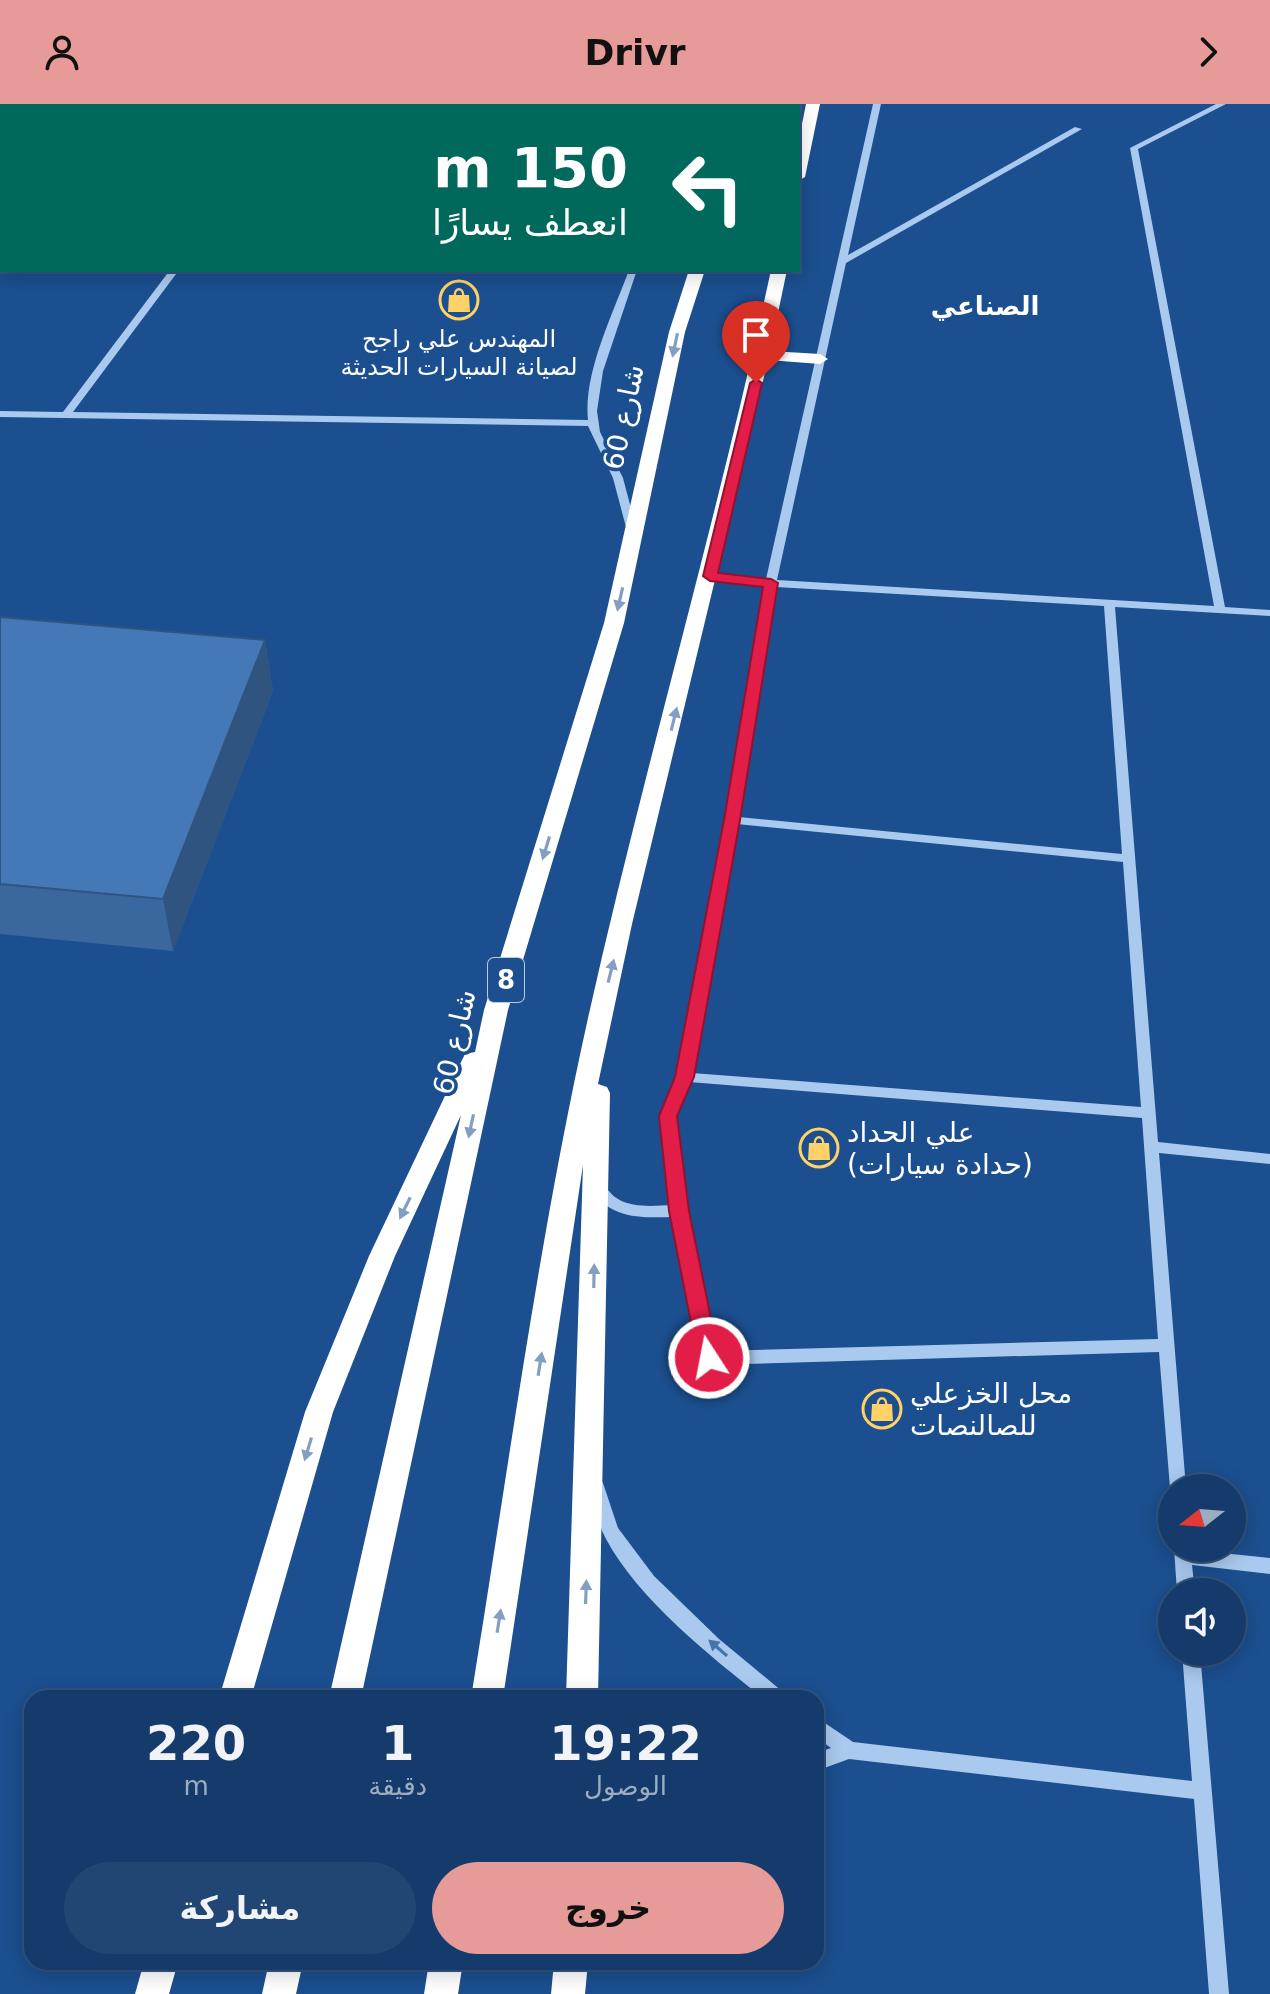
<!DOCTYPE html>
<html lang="ar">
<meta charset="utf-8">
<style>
body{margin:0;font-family:"DejaVu Sans",Cairo,sans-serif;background:#214673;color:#f1f3f6;direction:rtl;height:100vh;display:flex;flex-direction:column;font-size:30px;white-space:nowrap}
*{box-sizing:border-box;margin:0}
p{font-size:26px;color:#9dadc1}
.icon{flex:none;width:44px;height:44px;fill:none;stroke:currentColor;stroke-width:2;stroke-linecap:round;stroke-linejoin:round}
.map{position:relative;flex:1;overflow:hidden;direction:ltr}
.drawer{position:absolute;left:24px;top:1586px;width:800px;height:280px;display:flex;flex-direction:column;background:#143b6b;border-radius:24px;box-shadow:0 4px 20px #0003,0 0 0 2px #33557e;direction:rtl}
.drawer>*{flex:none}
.banner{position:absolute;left:0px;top:0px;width:800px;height:168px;box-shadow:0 4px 20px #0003,0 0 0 2px #33557e;direction:rtl;background:#00695c;color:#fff;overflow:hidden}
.needle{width:52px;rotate:253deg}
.fabs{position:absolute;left:1158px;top:1370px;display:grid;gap:16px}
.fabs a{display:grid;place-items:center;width:88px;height:88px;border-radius:50%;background:#143b6b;box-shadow:0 4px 20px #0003,0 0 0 2px #33557e;font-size:40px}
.pin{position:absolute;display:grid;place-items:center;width:68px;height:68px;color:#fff;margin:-82px -34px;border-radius:50% 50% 50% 0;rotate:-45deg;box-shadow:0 0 8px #0007}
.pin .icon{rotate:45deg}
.me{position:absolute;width:88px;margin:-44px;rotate:349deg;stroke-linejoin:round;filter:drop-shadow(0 0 6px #0008)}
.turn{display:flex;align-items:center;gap:28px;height:168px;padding:0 40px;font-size:36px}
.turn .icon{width:104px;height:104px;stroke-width:2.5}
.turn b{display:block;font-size:56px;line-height:68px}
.eta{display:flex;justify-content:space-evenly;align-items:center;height:136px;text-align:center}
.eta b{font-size:48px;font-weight:700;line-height:56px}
.button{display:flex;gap:16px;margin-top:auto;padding:16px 40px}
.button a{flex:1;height:92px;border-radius:48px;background:#e69b98;color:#111;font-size:32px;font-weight:700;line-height:92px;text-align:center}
.button a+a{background:#214673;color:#f1f3f6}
header{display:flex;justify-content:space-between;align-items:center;height:104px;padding:0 40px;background:#e69b98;color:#111;font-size:36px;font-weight:700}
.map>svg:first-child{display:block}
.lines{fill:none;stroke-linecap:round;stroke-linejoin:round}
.minor{fill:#a9c9ee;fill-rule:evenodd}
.highway{fill:#fff;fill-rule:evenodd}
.wall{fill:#3a679d}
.shaded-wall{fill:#305480}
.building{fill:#4478b7;stroke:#305480;stroke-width:2}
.oneway{fill:#829ec1}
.oneway2{fill:#4674ac}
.route{fill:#e11d48;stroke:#92132f;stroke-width:2}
.labels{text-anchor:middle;stroke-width:7;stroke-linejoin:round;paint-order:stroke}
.far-poi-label{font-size:24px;fill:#fff;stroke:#1b4f8f}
.far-quarter-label{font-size:26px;font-weight:bold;fill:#fff;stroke:#1b4f8f}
.shield{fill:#1b4f8f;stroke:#bbcadd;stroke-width:2}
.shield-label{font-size:26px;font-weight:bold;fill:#fff}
.street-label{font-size:28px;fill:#fff;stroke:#1b4f8f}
.poi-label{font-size:28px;fill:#fff;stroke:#1b4f8f;text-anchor:start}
</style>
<header><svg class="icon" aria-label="forward" viewBox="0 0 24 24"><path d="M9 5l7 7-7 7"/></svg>Drivr<svg class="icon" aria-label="person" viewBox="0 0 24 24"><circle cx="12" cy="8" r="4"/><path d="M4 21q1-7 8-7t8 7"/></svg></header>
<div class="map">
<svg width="1270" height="1890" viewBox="0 0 1270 1890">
<rect width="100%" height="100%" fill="#1b4f8f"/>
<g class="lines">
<!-- minor -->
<g class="minor">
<polygon points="292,0 300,0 291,2"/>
<polygon points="684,0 692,0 683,2"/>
<path d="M873 0H881L848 151 1075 23 1082 25 846 159 777 476 1214 502 1130 44 1216 0H1226L1138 45 1225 503 1270 506V512L1115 503 1158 1038 1270 1050V1060L1159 1049 1186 1384H1172V1389L1170 1384 1159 1248 709 1261 703 1259 701 1254 673 1113C639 1114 609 1115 590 1083L592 1079C605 1076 607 1089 618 1095 633 1104 654 1102 671 1101L661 1012 677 973 726 716 765 482 710 475 705 472 710 469 766 475ZM776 483 1104 502 1122 750 739 713ZM737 720 1123 758 1141 1003 692 969ZM689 978 1142 1014 1158 1235 716 1247 687 1107 675 1012Z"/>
<rect x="0" y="31" width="2" height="4"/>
<path d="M170 166H179L73 308 588 316C583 269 613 210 629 166H637L603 267 597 307 600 328 623 374 637 427 632 430 627 427 613 374 588 322 0 313V307L63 308Z"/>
<path d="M596 1375 602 1377 604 1382 618 1424 654 1472 719 1535 783 1588 786 1594H763C710 1552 638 1495 606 1435 597 1418 593 1400 588 1382L590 1377Z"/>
<polygon points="1174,1444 1270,1454 1270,1470 1192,1461 1195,1488 1177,1488"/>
<polygon points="1182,1548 1200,1548 1229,1890 1209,1890 1194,1695 849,1655 816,1667 816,1649 831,1644 816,1633 816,1613 853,1638 1192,1677"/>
</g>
<!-- highway -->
<g class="highway">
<rect x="743" y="0" width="14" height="2"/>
<polygon points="806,0 820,0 805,73 798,77 798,40"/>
<polygon points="689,166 705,166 685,228 624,519 508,906 361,1594 329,1594 461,1011 395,1152 333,1308 251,1594 219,1594 305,1308 369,1152 462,956 465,950 475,948 484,906 604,519 669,228"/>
<path d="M771 166H787L770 247 820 250 828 255 820 260 768 256 632 820 598 980 607 983 610 989 598 1594H566L583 1061 503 1594H471C508 1367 538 1139 588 914 644 664 717 417 771 166Z"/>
<polygon points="144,1858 178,1858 169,1890 135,1890"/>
<polygon points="269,1858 303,1858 296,1890 262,1890"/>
<polygon points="429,1858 463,1858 458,1890 424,1890"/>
<polygon points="554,1858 588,1858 585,1890 551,1890"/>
</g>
</g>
<!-- wall -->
<polygon class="wall" points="0,513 265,536 273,587 173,847 0,830"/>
<!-- shaded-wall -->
<polygon class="shaded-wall" points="265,536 273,587 173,847 163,795"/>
<!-- building -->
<polygon class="building" points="0,513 265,536 163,795 0,780"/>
<!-- one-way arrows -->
<defs><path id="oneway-solid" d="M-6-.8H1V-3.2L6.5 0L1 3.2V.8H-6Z" transform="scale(2)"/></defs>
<g class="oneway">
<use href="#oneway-solid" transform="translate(675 241) rotate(102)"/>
<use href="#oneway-solid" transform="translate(620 495) rotate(103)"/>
<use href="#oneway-solid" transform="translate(674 615) rotate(-76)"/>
<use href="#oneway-solid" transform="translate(546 744) rotate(107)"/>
<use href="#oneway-solid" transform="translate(611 867) rotate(-76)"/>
<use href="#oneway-solid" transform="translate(471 1022) rotate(102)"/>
<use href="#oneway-solid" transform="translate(405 1104) rotate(116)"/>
<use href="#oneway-solid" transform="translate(594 1172) rotate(-89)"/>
<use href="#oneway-solid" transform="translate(540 1260) rotate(-81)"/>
<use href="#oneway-solid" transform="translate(308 1345) rotate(107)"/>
<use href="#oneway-solid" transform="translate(586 1488) rotate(-88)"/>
<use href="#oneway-solid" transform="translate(499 1517) rotate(-81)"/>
</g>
<use class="oneway2" href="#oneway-solid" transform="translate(718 1544) rotate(-139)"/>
<!-- route -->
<polygon class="route" points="756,275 762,279 718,469 771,475 778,479 740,716 694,973 677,1012 689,1107 719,1254 709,1263 698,1254 669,1107 659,1012 675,973 724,716 763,483 710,477 703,472 750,279"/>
<!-- icons -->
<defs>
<g id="shop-ring" transform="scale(2)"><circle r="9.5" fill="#1b4f8f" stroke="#ffd166" stroke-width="1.5"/><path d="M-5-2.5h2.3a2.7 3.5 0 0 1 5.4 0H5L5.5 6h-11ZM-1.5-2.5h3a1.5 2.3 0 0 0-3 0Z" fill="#ffd166"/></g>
</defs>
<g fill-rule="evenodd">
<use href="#shop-ring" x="459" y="196"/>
<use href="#shop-ring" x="819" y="1044"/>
<use href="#shop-ring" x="882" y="1305"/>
</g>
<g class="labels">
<!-- far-poi labels -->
<g class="far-poi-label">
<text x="459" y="243">المهندس علي راجح<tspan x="459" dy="28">لصيانة السيارات الحديثة</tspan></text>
</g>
<!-- far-quarter labels -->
<g class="far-quarter-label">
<text x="985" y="211">الصناعي</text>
</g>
<!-- shield labels -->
<rect class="shield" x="488" y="854" width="36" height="44" rx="6"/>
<g class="shield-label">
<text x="506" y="885">8</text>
</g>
<!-- street labels -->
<g class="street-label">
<text transform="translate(623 313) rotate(-78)" y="10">شارع 60</text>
<text transform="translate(454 938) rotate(-77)" y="10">شارع 60</text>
</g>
<!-- poi labels -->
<g class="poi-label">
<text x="847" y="1038">علي الحداد<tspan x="847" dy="32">(حدادة سيارات)</tspan></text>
<text x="910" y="1299">محل الخزعلي<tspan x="910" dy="32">للصالنصات</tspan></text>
</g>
</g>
</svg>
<div class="fabs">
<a><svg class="needle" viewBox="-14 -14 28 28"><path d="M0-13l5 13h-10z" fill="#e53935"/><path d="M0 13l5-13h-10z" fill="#9dadc1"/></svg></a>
<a><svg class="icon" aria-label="sound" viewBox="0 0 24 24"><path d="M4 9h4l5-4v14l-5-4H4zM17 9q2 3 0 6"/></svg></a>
</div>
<div class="pin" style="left:756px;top:279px;background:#d93025"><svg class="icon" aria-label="arrive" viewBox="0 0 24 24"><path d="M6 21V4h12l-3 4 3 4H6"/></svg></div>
<svg class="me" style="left:709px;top:1254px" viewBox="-20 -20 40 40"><circle r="17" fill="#e11d48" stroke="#fff" stroke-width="3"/><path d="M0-11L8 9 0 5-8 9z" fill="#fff"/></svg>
<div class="banner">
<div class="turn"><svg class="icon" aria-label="left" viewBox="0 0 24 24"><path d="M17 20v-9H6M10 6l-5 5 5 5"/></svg><div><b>150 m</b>انعطف يسارًا</div></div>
</div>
<section class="drawer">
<div class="eta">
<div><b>19:22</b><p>الوصول</p></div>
<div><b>1</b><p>دقيقة</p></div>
<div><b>220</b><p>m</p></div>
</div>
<div class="button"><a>خروج</a><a>مشاركة</a></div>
</section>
</div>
